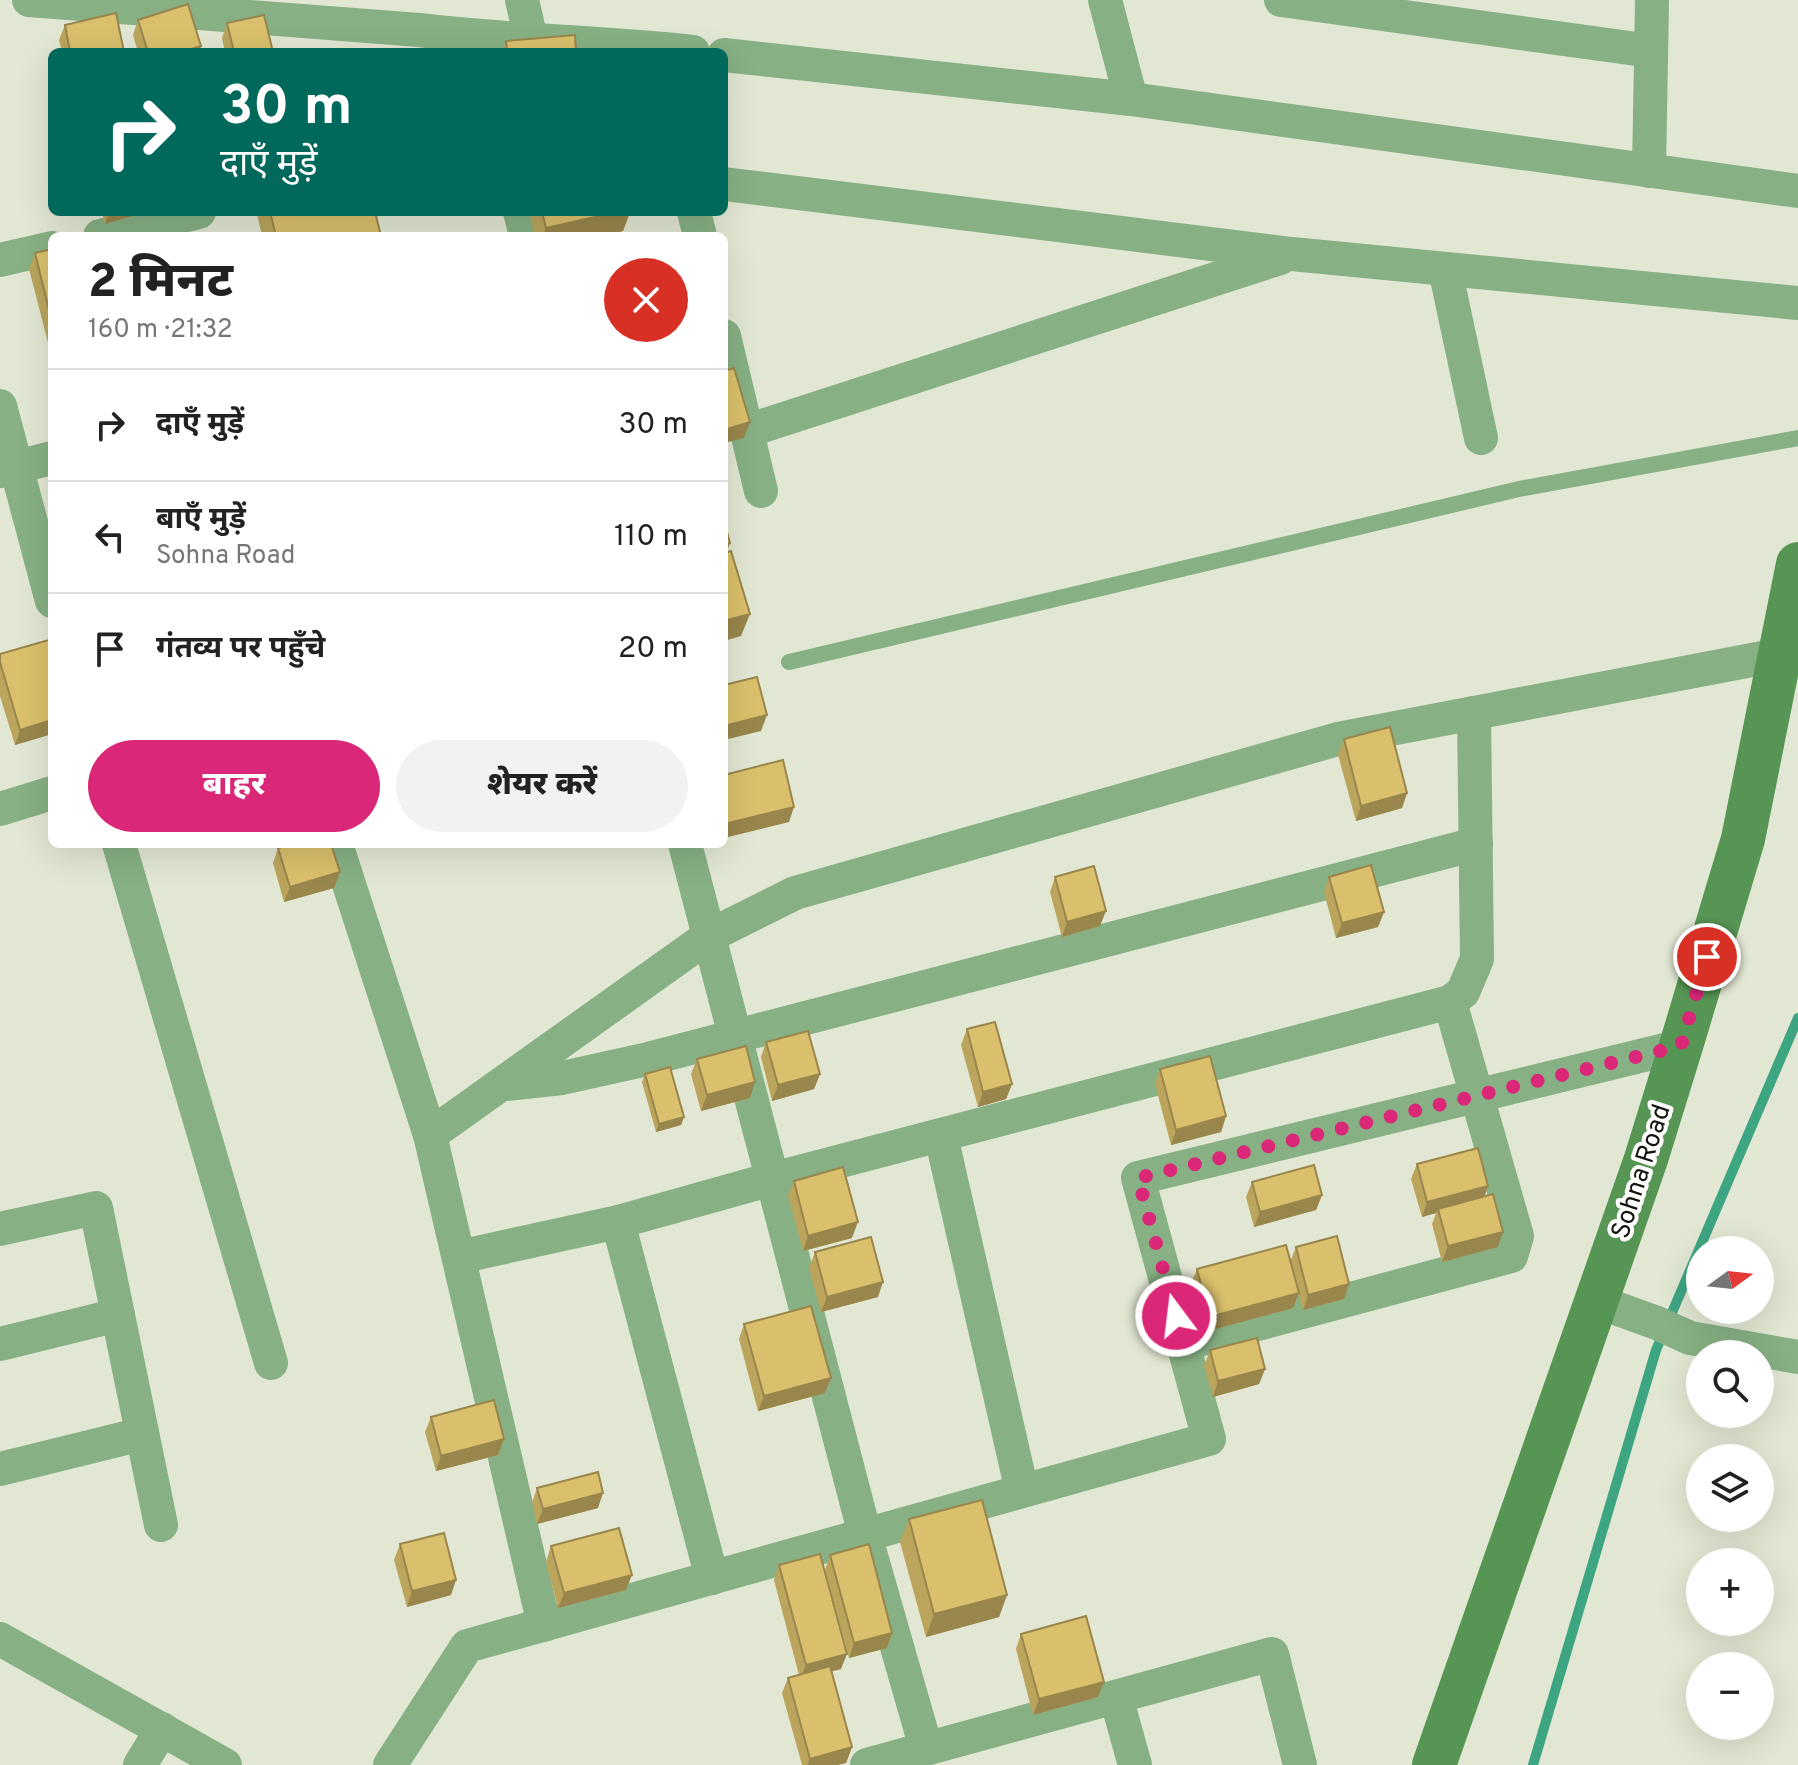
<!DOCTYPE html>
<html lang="hi">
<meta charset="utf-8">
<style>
body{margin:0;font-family:Overpass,"Noto Sans Devanagari",sans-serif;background:#f2f2f2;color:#222;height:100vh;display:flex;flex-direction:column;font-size:30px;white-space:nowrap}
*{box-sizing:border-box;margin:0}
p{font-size:26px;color:#767676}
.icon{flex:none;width:44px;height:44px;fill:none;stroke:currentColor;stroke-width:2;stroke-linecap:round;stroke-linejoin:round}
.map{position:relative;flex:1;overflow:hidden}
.sheet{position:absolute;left:48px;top:232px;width:680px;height:616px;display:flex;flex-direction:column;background:#fff;border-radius:12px;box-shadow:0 8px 32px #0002}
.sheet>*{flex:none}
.guide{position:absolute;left:48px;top:48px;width:680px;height:168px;border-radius:12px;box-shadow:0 8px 32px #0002;background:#00695c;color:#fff;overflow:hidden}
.needle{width:52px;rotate:75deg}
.tools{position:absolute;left:1686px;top:1236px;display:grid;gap:16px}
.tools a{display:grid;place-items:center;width:88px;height:88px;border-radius:50%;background:#fff;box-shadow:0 8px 32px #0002;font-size:40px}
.pin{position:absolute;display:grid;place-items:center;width:68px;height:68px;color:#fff;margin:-34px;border:4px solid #fff;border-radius:50%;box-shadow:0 2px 8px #0007}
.me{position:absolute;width:88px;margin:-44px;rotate:345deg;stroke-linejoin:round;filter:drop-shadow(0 0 6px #0008)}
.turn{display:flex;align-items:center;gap:28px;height:168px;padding:0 40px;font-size:36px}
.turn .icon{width:104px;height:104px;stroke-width:2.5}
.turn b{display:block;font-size:56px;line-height:68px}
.round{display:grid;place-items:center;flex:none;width:84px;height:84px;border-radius:42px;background:#f2f2f2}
.summary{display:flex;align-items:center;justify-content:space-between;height:136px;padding:0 40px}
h1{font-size:48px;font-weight:800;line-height:60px}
.button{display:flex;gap:16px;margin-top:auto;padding:16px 40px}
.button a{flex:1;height:92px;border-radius:48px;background:#db2777;color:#fff;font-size:32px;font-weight:800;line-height:92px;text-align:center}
.button a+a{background:#f2f2f2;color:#222}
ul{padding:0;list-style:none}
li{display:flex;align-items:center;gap:24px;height:112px;padding:0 40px;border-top:2px solid #e0e0e0}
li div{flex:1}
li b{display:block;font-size:30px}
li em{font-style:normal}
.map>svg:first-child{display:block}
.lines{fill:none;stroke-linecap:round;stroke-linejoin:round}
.stream{stroke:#3ea583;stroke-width:10}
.lane{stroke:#87b084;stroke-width:16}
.street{stroke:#87b084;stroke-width:34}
.secondary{stroke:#579554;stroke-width:44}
.wall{fill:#bba55d}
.shaded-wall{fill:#99864c}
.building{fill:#dac06c;stroke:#99864c;stroke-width:2}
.route{stroke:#db2777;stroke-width:14;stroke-dasharray:0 25.2}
.labels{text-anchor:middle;stroke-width:8;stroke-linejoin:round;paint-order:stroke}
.street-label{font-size:26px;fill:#13150e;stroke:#fff}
</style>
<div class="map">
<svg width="1798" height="1765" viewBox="0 0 1798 1765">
<rect width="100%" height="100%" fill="#e2e7d3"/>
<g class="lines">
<!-- stream -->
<polyline class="stream" points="1533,1765 1656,1350 1798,1018"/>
<!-- lane -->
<polyline class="lane" points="789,662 1519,489 1798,438"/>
<!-- street -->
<g class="street">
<path d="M29 0 419 30C510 41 602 42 693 52"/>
<polyline points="522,0 531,39"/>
<polyline points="1105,0 1131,99"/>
<polyline points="1281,0 1651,51"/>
<polyline points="724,55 1131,99 1798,191"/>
<polyline points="1649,171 1652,0"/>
<polyline points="724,184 1292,254 1798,303"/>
<polyline points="520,212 526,236"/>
<polyline points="694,212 700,236"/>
<polyline points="100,236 199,212"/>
<polyline points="0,260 52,248"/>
<polyline points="1445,269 1481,438"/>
<polyline points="724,336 761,491"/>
<polyline points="0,406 52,601"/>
<polyline points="747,431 1280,258"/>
<polyline points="0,471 52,458"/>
<polyline points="0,809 52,793"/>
<polyline points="119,844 271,1363"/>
<polyline points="336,844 430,1135 544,1625"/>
<polyline points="685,844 865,1535 926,1748"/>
<polyline points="506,1084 562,1078 648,1059 1476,844"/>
<polyline points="430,1135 709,936 795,893 1338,739 1778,655"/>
<polyline points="941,1136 1022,1491"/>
<polyline points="618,1222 712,1578"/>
<polyline points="0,1229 96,1208 161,1525"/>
<polyline points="459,1257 618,1222 772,1179 1450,1002 1463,992 1477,959 1474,713"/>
<polyline points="1596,1301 1657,1323 1690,1338 1798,1357"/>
<polyline points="0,1344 118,1315"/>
<polyline points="1183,1344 1511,1256 1517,1236 1450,1002"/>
<polyline points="0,1469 142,1434"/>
<polyline points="0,1639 225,1765"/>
<polyline points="1116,1697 1135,1765"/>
<polyline points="140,1765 162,1729"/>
<polyline points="390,1765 467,1646 1209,1439 1138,1178 1681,1046"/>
<polyline points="867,1765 1272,1654 1300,1765"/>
</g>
<!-- secondary -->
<polyline class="secondary" points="1434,1765 1646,1159 1681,1046 1743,839 1798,564"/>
</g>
<!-- wall -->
<g class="wall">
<polygon points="138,20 201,46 199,52 138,52 133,35"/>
<polygon points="227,23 273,52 225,52 222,38"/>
<polygon points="65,25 124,52 62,52 59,40"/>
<polygon points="506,41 576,52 502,52"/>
<polygon points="102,212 146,212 105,224"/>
<polygon points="258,212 375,212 381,236 262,236 257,214"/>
<polygon points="529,212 630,212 623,231 602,236 535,236"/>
<polygon points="52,249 52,358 29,269 35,253"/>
<polygon points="52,639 52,734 15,745 0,696 0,654"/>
<polygon points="1344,739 1407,793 1402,808 1356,821 1338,755"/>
<polygon points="278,848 340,872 334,888 284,902 273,863"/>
<polygon points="1055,877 1100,926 1062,937 1050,892"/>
<polygon points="1329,877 1384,912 1378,927 1336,938 1324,892"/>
<polygon points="967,1029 1012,1084 1006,1099 978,1107 961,1045"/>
<polygon points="766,1042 820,1074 814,1089 772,1101 761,1057"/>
<polygon points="697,1059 750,1098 701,1111 691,1074"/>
<polygon points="1160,1069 1226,1116 1221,1132 1171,1145 1155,1084"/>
<polygon points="645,1074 684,1117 681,1125 656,1132 642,1082"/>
<polygon points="1417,1164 1488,1186 1484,1197 1498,1247 1442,1262 1432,1224 1436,1213 1422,1217 1411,1179"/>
<polygon points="794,1181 852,1238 803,1251 788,1196"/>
<polygon points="1252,1182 1322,1195 1316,1210 1254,1227 1246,1197"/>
<polygon points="1296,1247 1349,1284 1344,1299 1303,1310 1298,1293 1293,1308 1204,1332 1191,1284 1197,1269 1290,1262"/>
<polygon points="815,1252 878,1297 821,1312 809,1268"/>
<polygon points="744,1324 831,1378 825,1393 758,1411 739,1339"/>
<polygon points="1210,1350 1265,1369 1259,1384 1213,1397 1204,1366"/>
<polygon points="431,1417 504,1439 498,1455 436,1471 425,1432"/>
<polygon points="537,1488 598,1508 537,1524 532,1503"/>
<polygon points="909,1519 1007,1595 999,1617 926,1637 900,1542"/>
<polygon points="400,1544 451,1595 407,1607 394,1560"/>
<polygon points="551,1546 626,1590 558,1608 546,1562"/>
<polygon points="830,1555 892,1633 887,1648 849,1658 825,1570"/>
<polygon points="779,1565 841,1669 831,1671 852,1747 846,1763 837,1765 802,1765 782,1693 788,1678 799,1675 774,1580"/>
<polygon points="1021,1634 1098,1697 1033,1715 1016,1649"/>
</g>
<!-- shaded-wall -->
<g class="shaded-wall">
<polygon points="201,46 199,52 182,52"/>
<polygon points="109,212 146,212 105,224"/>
<polygon points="617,212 630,212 623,231 602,236 543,236 546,228"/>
<polygon points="750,422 744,438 724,443 724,430"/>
<polygon points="730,543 724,560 724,545"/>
<polygon points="750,614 741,636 724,641 724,621"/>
<polygon points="767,715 761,731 724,740 724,726"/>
<polygon points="52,720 52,734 15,745 20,730"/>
<polygon points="1407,793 1402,808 1356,821 1361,806"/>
<polygon points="794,807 789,822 724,838 724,824"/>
<polygon points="340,872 334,888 284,902 290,887"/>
<polygon points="1106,911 1100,926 1062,937 1067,922"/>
<polygon points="1384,912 1378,927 1336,938 1342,923"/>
<polygon points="820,1074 814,1089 772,1101 778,1085"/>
<polygon points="755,1082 750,1098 701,1111 707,1095"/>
<polygon points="1012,1084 1006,1099 978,1107 983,1092"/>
<polygon points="1226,1116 1221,1132 1171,1145 1176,1130"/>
<polygon points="684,1117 681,1125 656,1132 659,1124"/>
<polygon points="1488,1186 1483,1201 1438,1209 1436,1213 1422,1217 1427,1202"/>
<polygon points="1322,1195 1316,1210 1254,1227 1260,1212"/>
<polygon points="858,1222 852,1238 803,1251 808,1236"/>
<polygon points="1503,1232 1498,1247 1442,1262 1448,1246"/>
<polygon points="883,1282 878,1297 821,1312 827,1297"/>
<polygon points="1349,1284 1344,1299 1303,1310 1308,1295"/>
<polygon points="1299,1293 1293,1308 1204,1332 1209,1317"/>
<polygon points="1265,1369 1259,1384 1213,1397 1218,1381"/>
<polygon points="831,1378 825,1393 758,1411 764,1396"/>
<polygon points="504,1439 498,1455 436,1471 441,1456"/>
<polygon points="603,1493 598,1508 537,1524 543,1509"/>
<polygon points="632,1575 626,1590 558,1608 564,1593"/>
<polygon points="456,1580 451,1595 407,1607 412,1591"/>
<polygon points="1007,1595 999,1617 926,1637 934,1614"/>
<polygon points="892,1633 887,1648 849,1658 854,1643"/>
<polygon points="847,1654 841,1669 800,1680 806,1665"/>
<polygon points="1104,1682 1098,1697 1033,1715 1039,1699"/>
<polygon points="852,1747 846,1763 837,1765 807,1765 810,1759"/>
</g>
<!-- building -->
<g class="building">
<polygon points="188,4 201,46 182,52 148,52 138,20"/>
<polygon points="116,13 124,52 70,52 65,25"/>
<polygon points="264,15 273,52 234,52 227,23"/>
<polygon points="575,35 576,52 507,52 506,41"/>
<polygon points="473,49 473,52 458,52"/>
<polygon points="270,212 375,212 381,236 276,236"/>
<polygon points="542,212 617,212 546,228"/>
<polygon points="52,249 52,322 35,253"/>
<polygon points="734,368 750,422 724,430 724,371"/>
<polygon points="724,521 730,543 724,545"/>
<polygon points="731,551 750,614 724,621 724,553"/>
<polygon points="52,639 52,720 20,730 0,662 0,654"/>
<polygon points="757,677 767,715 724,726 724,685"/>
<polygon points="1390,727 1407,793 1361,806 1344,739"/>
<polygon points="783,760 794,807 724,824 724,775"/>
<polygon points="292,844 331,844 340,872 290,887 278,848"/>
<polygon points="1371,865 1384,912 1342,923 1329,877"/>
<polygon points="1094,866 1106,911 1067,922 1055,877"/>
<polygon points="995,1022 1012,1084 983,1092 967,1029"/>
<polygon points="808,1031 820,1074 778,1085 766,1042"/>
<polygon points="746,1046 755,1082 707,1095 697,1059"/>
<polygon points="1210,1056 1226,1116 1176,1130 1160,1069"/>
<polygon points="670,1067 684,1117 659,1124 645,1074"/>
<polygon points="1478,1148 1488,1186 1427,1202 1417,1164"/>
<polygon points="1314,1165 1322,1195 1260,1212 1252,1182"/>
<polygon points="843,1167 858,1222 808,1236 794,1181"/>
<polygon points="1493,1194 1503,1232 1448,1246 1438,1209"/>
<polygon points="1337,1236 1349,1284 1308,1295 1296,1247"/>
<polygon points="871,1237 883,1282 827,1297 815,1252"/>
<polygon points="1286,1245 1299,1293 1209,1317 1197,1269"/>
<polygon points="811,1306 831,1378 764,1396 744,1324"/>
<polygon points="1257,1338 1265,1369 1218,1381 1210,1350"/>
<polygon points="494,1400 504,1439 441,1456 431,1417"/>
<polygon points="598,1472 603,1493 543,1509 537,1488"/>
<polygon points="982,1500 1007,1595 934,1614 909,1519"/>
<polygon points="619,1528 632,1575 564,1593 551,1546"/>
<polygon points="444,1533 456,1580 412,1591 400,1544"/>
<polygon points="869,1544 892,1633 854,1643 830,1555"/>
<polygon points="820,1554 847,1654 806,1665 779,1565"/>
<polygon points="1086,1616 1104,1682 1039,1699 1021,1634"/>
<polygon points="830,1666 852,1747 810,1759 788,1678"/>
</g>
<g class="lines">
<!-- route -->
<polyline class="route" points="1176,1316 1138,1178 1681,1046 1707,957"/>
</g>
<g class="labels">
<!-- street labels -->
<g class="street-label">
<text transform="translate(1640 1171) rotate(-72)" y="9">Sohna Road</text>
</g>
</g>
</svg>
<div class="tools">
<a><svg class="needle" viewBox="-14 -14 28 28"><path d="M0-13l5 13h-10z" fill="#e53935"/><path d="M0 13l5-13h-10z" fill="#767676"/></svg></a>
<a><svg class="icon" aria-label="search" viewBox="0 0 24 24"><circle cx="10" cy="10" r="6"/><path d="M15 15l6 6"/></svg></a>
<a><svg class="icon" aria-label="layers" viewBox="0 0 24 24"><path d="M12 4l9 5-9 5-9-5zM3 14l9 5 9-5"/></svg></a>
<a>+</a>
<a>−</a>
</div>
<div class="pin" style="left:1707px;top:957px;background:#d93025"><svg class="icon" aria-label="arrive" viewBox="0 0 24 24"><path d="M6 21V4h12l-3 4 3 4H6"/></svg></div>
<svg class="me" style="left:1176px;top:1316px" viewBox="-20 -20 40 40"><circle r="17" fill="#db2777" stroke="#fff" stroke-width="3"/><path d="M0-11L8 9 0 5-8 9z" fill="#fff"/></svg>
<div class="guide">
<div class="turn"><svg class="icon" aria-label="right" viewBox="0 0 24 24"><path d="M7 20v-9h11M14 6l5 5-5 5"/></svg><div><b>30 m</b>दाएँ मुड़ें</div></div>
</div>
<section class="sheet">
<div class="summary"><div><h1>2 मिनट</h1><p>160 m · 21:32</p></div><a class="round" style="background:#d93025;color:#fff"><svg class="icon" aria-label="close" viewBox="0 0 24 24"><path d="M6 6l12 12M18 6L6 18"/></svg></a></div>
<ul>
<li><svg class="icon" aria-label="right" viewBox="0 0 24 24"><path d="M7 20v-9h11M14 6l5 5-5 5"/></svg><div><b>दाएँ मुड़ें</b></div><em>30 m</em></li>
<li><svg class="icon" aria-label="left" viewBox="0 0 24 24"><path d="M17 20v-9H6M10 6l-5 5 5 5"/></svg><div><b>बाएँ मुड़ें</b><p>Sohna Road</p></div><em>110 m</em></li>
<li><svg class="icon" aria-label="arrive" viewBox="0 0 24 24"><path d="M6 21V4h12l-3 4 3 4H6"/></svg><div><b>गंतव्य पर पहुँचे</b></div><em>20 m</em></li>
</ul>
<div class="button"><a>बाहर</a><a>शेयर करें</a></div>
</section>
</div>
